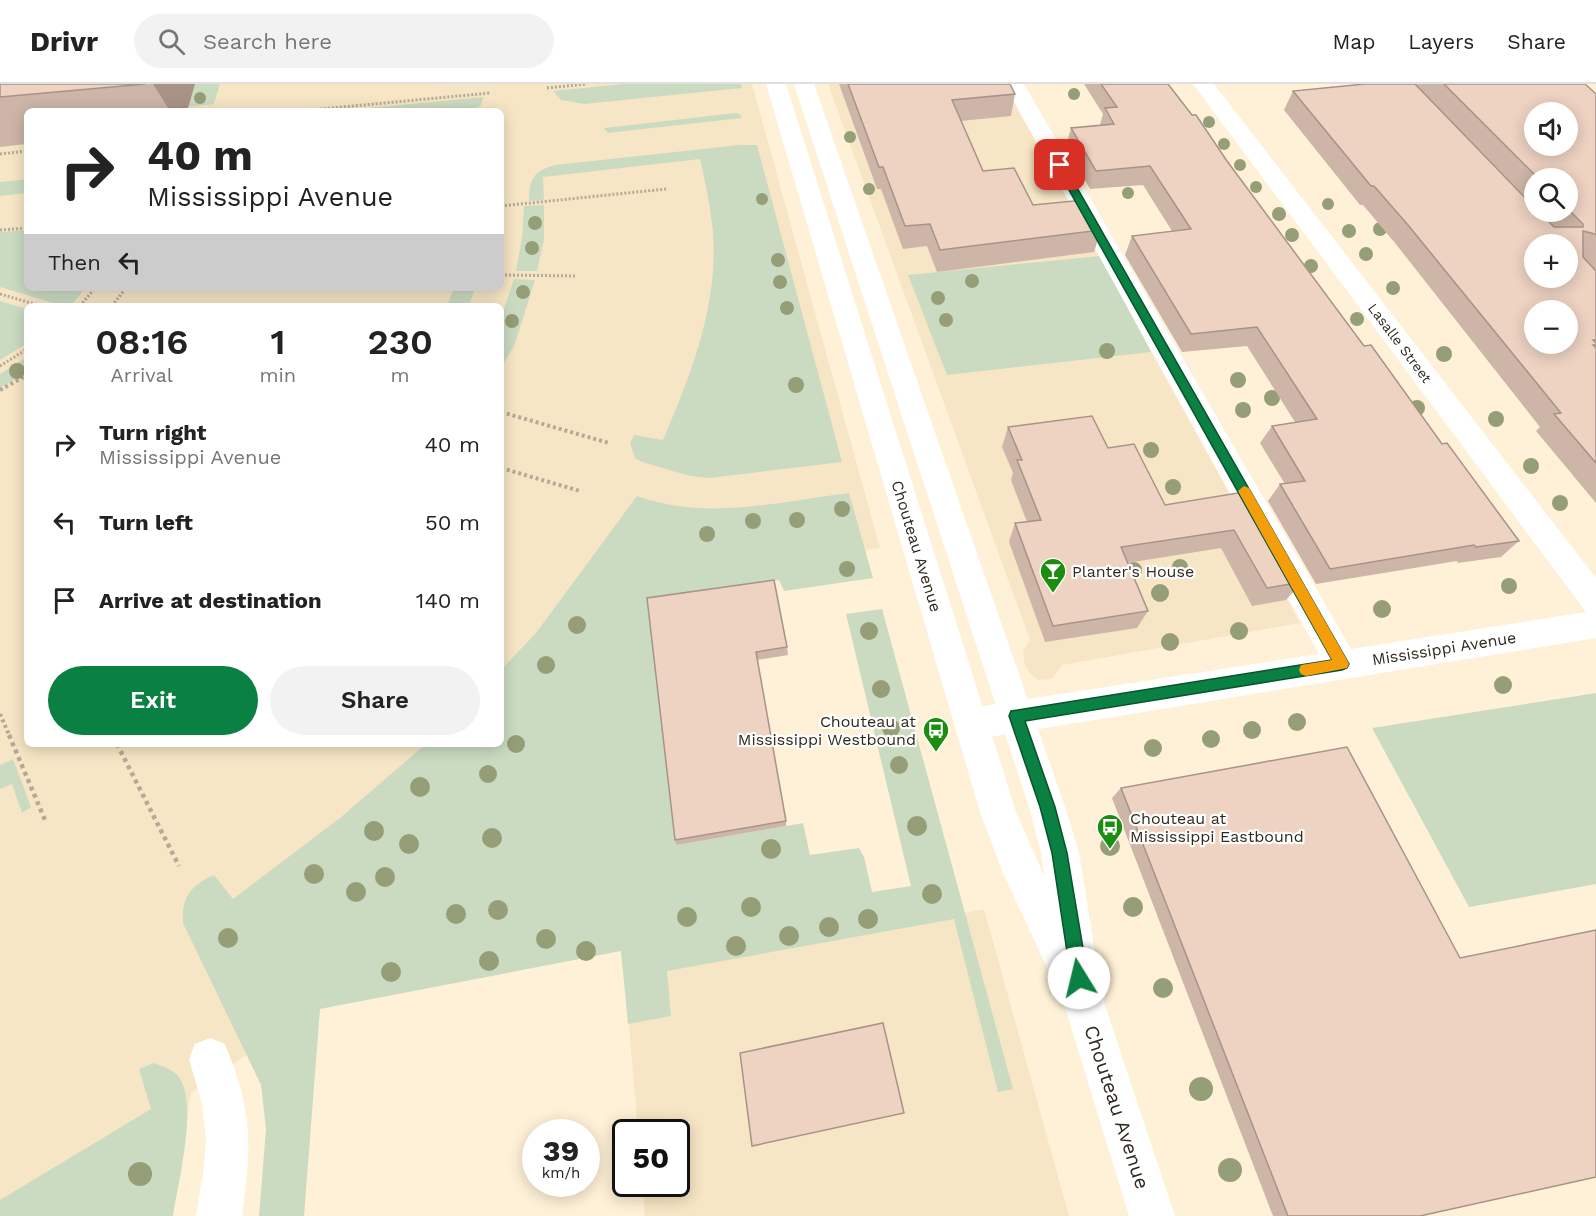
<!DOCTYPE html>
<meta charset="utf-8">
<style>
body{margin:0;font-family:"Work Sans",sans-serif;background:#f2f2f2;color:#222;height:100vh;display:flex;flex-direction:column;font-size:22px;white-space:nowrap}
*{box-sizing:border-box;margin:0}
p{font-size:20px;color:#767676}
.icon{flex:none;width:33px;height:33px;fill:none;stroke:currentColor;stroke-width:2;stroke-linecap:round;stroke-linejoin:round}
.map{position:relative;flex:1;overflow:hidden}
.details{position:absolute;left:24px;top:219px;width:480px;height:444px;display:flex;flex-direction:column;background:#fff;border-radius:9px;box-shadow:0 3px 15px #0003}
.details>*{flex:none}
.top-card{position:absolute;left:24px;top:24px;width:480px;height:183px;border-radius:9px;box-shadow:0 3px 15px #0003;background:#fff;color:#222;overflow:hidden}
.buttons{position:absolute;left:1524px;top:18px;display:grid;gap:12px}
.buttons a{display:grid;place-items:center;width:54px;height:54px;border-radius:50%;background:#fff;box-shadow:0 3px 15px #0003;font-size:30px}
.speed{position:absolute;left:522px;top:1035px;display:flex;gap:12px;font-size:30px;font-weight:700;text-align:center}
.speed>*{display:grid;place-content:center;width:78px;height:78px;border-radius:50%;background:#fff;box-shadow:0 3px 15px #0003;line-height:1}
.speed small{font-size:15px;font-weight:400}
.speed .limit{border:3px solid #111;border-radius:9px;background:#fff;color:#111}
.pin{position:absolute;display:grid;place-items:center;width:51px;height:51px;color:#fff;margin:-26px;border-radius:12px;box-shadow:0 3px 9px #0006}
.me{position:absolute;width:66px;margin:-33px;rotate:351deg;stroke-linejoin:round;filter:drop-shadow(0 0 4px #0008)}
.turn{display:flex;align-items:center;gap:21px;height:126px;padding:0 24px;font-size:27px}
.turn .icon{width:78px;height:78px;stroke-width:2.5}
.turn b{display:block;font-size:42px;line-height:51px}
.then{display:flex;align-items:center;height:57px;padding:0 24px;background:#0003;gap:12px;font-size:22px}
.eta{display:flex;justify-content:space-evenly;align-items:center;height:102px;text-align:center}
.eta b{font-size:36px;font-weight:600;line-height:42px}
.button{display:flex;gap:12px;margin-top:auto;padding:12px 24px}
.button a{flex:1;height:69px;border-radius:36px;background:#0b8043;color:#fff;font-size:24px;font-weight:600;line-height:69px;text-align:center}
.button a+a{background:#f2f2f2;color:#222}
ul{padding:0;list-style:none}
li{display:flex;align-items:center;gap:18px;height:78px;padding:0 24px}
li div{flex:1}
li b{display:block;font-size:22px}
li em{font-style:normal}
header{display:flex;align-items:center;gap:36px;box-sizing:border-box;height:84px;padding:0 30px;background:#fff;border-bottom:2px solid #e0e0e0}
header strong{font-size:28px}
nav{display:flex;gap:33px;margin-inline-start:auto;font-size:21px}
.search{width:420px;height:54px;background:#f2f2f2;display:flex;align-items:center;gap:15px;box-sizing:border-box;padding:0 21px;border-radius:33px;color:#767676;font-size:22px}
.map>svg:first-child{display:block}
.built{fill:#f7e6c5;fill-rule:evenodd}
.green{fill:#cbdbc1}
.lines{fill:none;stroke-linecap:round;stroke-linejoin:round}
.path-far2{stroke:#b5aa96;stroke-width:3;stroke-dasharray:2 2;stroke-linecap:butt}
.path-far1{stroke:#b5aa96;stroke-width:4;stroke-dasharray:3 3;stroke-linecap:butt}
.path{stroke:#b5aa96;stroke-width:4.5;stroke-dasharray:4 4;stroke-linecap:butt}
.minor{fill:#fff;fill-rule:evenodd}
.major{fill:#fff;fill-rule:evenodd}
.tree{fill:#969e78}
.wall{fill:#cdb5a7;fill-rule:evenodd}
.shaded-wall{fill:#a79388}
.building{fill:#eed2c2;stroke:#a79388;stroke-width:1.5;fill-rule:evenodd}
.route{fill:#0b8043;stroke:#07532c;stroke-width:1.5}
.slow{fill:#f59e0b}
.labels{text-anchor:middle;stroke-width:4.5;stroke-linejoin:round;paint-order:stroke}
.far-street-label{font-size:14px;fill:#2f2a20;stroke:#fff}
.street-label{font-size:16px;fill:#2f2a20;stroke:#fff}
.poi-label{font-size:16px;fill:#2f2a20;stroke:#fff;text-anchor:start}
.near-street-label{font-size:20px;fill:#2f2a20;stroke:#fff}
</style>
<header>
<strong>Drivr</strong>
<div class="search"><svg class="icon" aria-label="search" viewBox="0 0 24 24"><circle cx="10" cy="10" r="6"/><path d="M15 15l6 6"/></svg>Search here</div>
<nav><a>Map</a><a>Layers</a><a>Share</a></nav>
</header>
<div class="map">
<svg width="1596" height="1132" viewBox="0 0 1596 1132">
<rect width="100%" height="100%" fill="#fff1d7"/>
<!-- built -->
<g class="built">
<path d="M0 0H752L880 464 628 503 322 920 191 1009 173 1132H0ZM27 27H501V204H27ZM27 222H501V660H27Z"/>
<polygon points="828,0 1005,0 1300,539 1062,581 1052,595 1038,596 1030,590 1024,579 1023,567 1030,556"/>
<polygon points="984,825 1069,1132 645,1132 642,1100 676,1100 676,1048 638,1048 625,894"/>
</g>
<!-- green -->
<g class="green">
<polygon points="195,0 220,0 214,20 188,23"/>
<polygon points="624,0 741,0 742,4 584,20 561,16 553,7"/>
<polygon points="483,13 481,21 472,27 337,27"/>
<polygon points="736,29 740,30 742,34 608,49 604,44"/>
<path d="M740 61H757L842 378 709 394 690 392 642 378 635 374 630 359 634 351 663 356C692 288 721 215 712 139 709 117 705 96 700 75L543 93 544 116 529 117C529 96 533 87 555 81Z"/>
<polygon points="27,95 27,109 0,112 0,98"/>
<polygon points="544,121 544,156 537,187 516,187 522,153 524,122"/>
<polygon points="27,146 27,204 85,204 71,222 63,222 0,203 0,148"/>
<polygon points="1100,172 1151,268 947,291 908,191"/>
<polygon points="514,195 535,196 515,260 501,284 501,234"/>
<polygon points="454,204 475,204 469,222 447,222"/>
<polygon points="0,217 27,225 27,259 0,276"/>
<polygon points="27,273 27,288 0,304 0,290"/>
<path d="M849 409 873 494 784 507 779 496 675 512 677 761 803 739 810 771 859 764 864 773 872 808 911 802 846 530 882 525 1013 1005 998 1008 954 835 667 887 671 932 628 940 621 867 320 925 304 1132H259L266 1045 261 1001 183 839C181 814 191 801 214 791L233 815 340 734 426 660H501V586L536 549 637 412C708 437 777 418 849 409Z"/>
<polygon points="1596,609 1596,800 1469,823 1372,644"/>
<polygon points="13,675 31,723 22,729 12,700 0,705 0,681"/>
<path d="M154 979C162 982 172 985 178 992 199 1018 178 1099 173 1132H0V1116L151 1025 139 985Z"/>
</g>
<g class="lines">
<!-- path-far2 -->
<g class="path-far2">
<polyline points="547,4 587,0"/>
<polyline points="300,27 490,9"/>
<polyline points="0,70 27,67"/>
<polyline points="501,122 666,105"/>
<polyline points="0,146 27,144"/>
<polyline points="501,191 577,192"/>
<polyline points="0,210 41,222"/>
<polyline points="80,222 95,204"/>
<polyline points="112,222 126,204"/>
<polyline points="0,282 27,265"/>
</g>
<!-- path-far1 -->
<g class="path-far1">
<polyline points="0,306 27,291"/>
<polyline points="501,328 609,359"/>
<polyline points="501,384 580,407"/>
<polyline points="0,630 10,653"/>
</g>
<!-- path -->
<g class="path">
<polyline points="9,651 45,736"/>
<polyline points="117,660 179,782"/>
</g>
<!-- minor -->
<g class="minor">
<polygon points="1004,0 1024,0 1351,565 1586,528 1193,0 1214,0 1596,494 1596,554 971,656 959,651 954,640 959,629 971,624 1319,570"/>
<path d="M210 954 225 960C253 1029 252 1060 242 1132H196L204 1083 206 1055 202 1020 189 975 195 960Z"/>
</g>
<!-- major -->
<polygon class="major" points="766,0 786,0 1016,728 1045,794 1041,769 1029,723 794,0 814,0 1065,723 1079,769 1097,881 1093,891 1103,915 1175,1132 1129,1132 1064,920 1003,789 980,728"/>
</g>
<!-- trees -->
<g class="tree">
<circle cx="1074" cy="10" r="6"/>
<circle cx="200" cy="14" r="6"/>
<circle cx="1209" cy="38" r="6"/>
<circle cx="850" cy="53" r="6"/>
<circle cx="1224" cy="60" r="6"/>
<circle cx="1240" cy="81" r="6"/>
<circle cx="1256" cy="103" r="6"/>
<circle cx="869" cy="105" r="6"/>
<circle cx="1128" cy="109" r="6"/>
<circle cx="762" cy="115" r="6"/>
<circle cx="1328" cy="120" r="6"/>
<circle cx="1279" cy="130" r="7"/>
<circle cx="535" cy="139" r="7"/>
<circle cx="1380" cy="145" r="7"/>
<circle cx="1349" cy="147" r="7"/>
<circle cx="1292" cy="151" r="7"/>
<circle cx="532" cy="164" r="7"/>
<circle cx="1366" cy="170" r="7"/>
<circle cx="778" cy="176" r="7"/>
<circle cx="1311" cy="182" r="7"/>
<circle cx="972" cy="197" r="7"/>
<circle cx="780" cy="198" r="7"/>
<circle cx="1393" cy="204" r="7"/>
<circle cx="523" cy="208" r="7"/>
<circle cx="938" cy="214" r="7"/>
<circle cx="787" cy="224" r="7"/>
<circle cx="1357" cy="235" r="7"/>
<circle cx="946" cy="236" r="7"/>
<circle cx="512" cy="237" r="7"/>
<circle cx="1107" cy="267" r="8"/>
<circle cx="1444" cy="270" r="8"/>
<circle cx="17" cy="287" r="8"/>
<circle cx="1238" cy="296" r="8"/>
<circle cx="796" cy="301" r="8"/>
<circle cx="1272" cy="314" r="8"/>
<circle cx="1417" cy="324" r="8"/>
<circle cx="1243" cy="326" r="8"/>
<circle cx="1496" cy="335" r="8"/>
<circle cx="1151" cy="366" r="8"/>
<circle cx="1531" cy="382" r="8"/>
<circle cx="1173" cy="403" r="8"/>
<circle cx="1560" cy="419" r="8"/>
<circle cx="842" cy="425" r="8"/>
<circle cx="797" cy="436" r="8"/>
<circle cx="753" cy="437" r="8"/>
<circle cx="707" cy="450" r="8"/>
<circle cx="1180" cy="483" r="8"/>
<circle cx="847" cy="485" r="8"/>
<circle cx="1134" cy="486" r="8"/>
<circle cx="1509" cy="502" r="8"/>
<circle cx="1160" cy="509" r="9"/>
<circle cx="1382" cy="525" r="9"/>
<circle cx="577" cy="541" r="9"/>
<circle cx="869" cy="547" r="9"/>
<circle cx="1239" cy="547" r="9"/>
<circle cx="1170" cy="558" r="9"/>
<circle cx="546" cy="581" r="9"/>
<circle cx="1503" cy="601" r="9"/>
<circle cx="881" cy="605" r="9"/>
<circle cx="1297" cy="638" r="9"/>
<circle cx="891" cy="644" r="9"/>
<circle cx="1252" cy="646" r="9"/>
<circle cx="1211" cy="655" r="9"/>
<circle cx="516" cy="660" r="9"/>
<circle cx="1153" cy="664" r="9"/>
<circle cx="899" cy="681" r="9"/>
<circle cx="488" cy="690" r="9"/>
<circle cx="420" cy="703" r="10"/>
<circle cx="917" cy="742" r="10"/>
<circle cx="374" cy="747" r="10"/>
<circle cx="492" cy="754" r="10"/>
<circle cx="409" cy="760" r="10"/>
<circle cx="1110" cy="762" r="10"/>
<circle cx="771" cy="765" r="10"/>
<circle cx="314" cy="790" r="10"/>
<circle cx="385" cy="793" r="10"/>
<circle cx="356" cy="808" r="10"/>
<circle cx="932" cy="810" r="10"/>
<circle cx="751" cy="823" r="10"/>
<circle cx="1133" cy="823" r="10"/>
<circle cx="498" cy="826" r="10"/>
<circle cx="456" cy="830" r="10"/>
<circle cx="687" cy="833" r="10"/>
<circle cx="868" cy="835" r="10"/>
<circle cx="829" cy="843" r="10"/>
<circle cx="789" cy="852" r="10"/>
<circle cx="228" cy="854" r="10"/>
<circle cx="546" cy="855" r="10"/>
<circle cx="736" cy="862" r="10"/>
<circle cx="586" cy="867" r="10"/>
<circle cx="489" cy="877" r="10"/>
<circle cx="391" cy="888" r="10"/>
<circle cx="1163" cy="904" r="10"/>
<circle cx="1201" cy="1005" r="12"/>
<circle cx="1230" cy="1086" r="12"/>
<circle cx="140" cy="1090" r="12"/>
</g>
<!-- wall -->
<g class="wall">
<polygon points="0,0 195,0 187,27 27,27 27,60 0,63"/>
<polygon points="839,0 1010,0 1015,10 1011,32 961,37 983,87 1033,121 1101,146 1094,168 937,188 927,162 903,165 881,105 877,105"/>
<polygon points="1084,0 1168,0 1364,262 1519,457 1501,473 1458,479 1457,477 1316,500 1268,417 1280,400 1285,400 1260,359 1272,342 1295,338 1247,262 1182,268 1125,171 1132,152 1172,147 1143,101 1090,105 1066,62 1071,44 1100,41 1103,30"/>
<path d="M1359 0H1585L1596 10V419L1536 347 1540 343 1395 159 1363 121H1360L1284 26 1293 7 1359 1ZM1534 94H1568V128H1534Z"/>
<polygon points="1008,343 1108,364 1165,421 1250,407 1302,498 1286,516 1252,522 1221,464 1127,479 1148,527 1137,544 1045,558 1009,458 1015,439 1027,438 1011,396 1013,389 1002,363"/>
<polygon points="647,514 787,563 788,571 757,576 786,737 786,742 677,761 675,756"/>
<polygon points="1121,704 1420,1132 1273,1132 1112,714"/>
</g>
<!-- shaded-wall -->
<polygon class="shaded-wall" points="153,0 195,0 187,27 170,27"/>
<!-- building -->
<g class="building">
<polygon points="0,0 145,0 0,13"/>
<polygon points="848,0 1010,0 1015,10 952,16 983,87 1014,84 1033,121 1084,116 1101,146 940,166 930,140 905,142 883,83 879,83"/>
<polygon points="1101,0 1168,0 1192,31 1196,31 1227,77 1364,262 1371,261 1442,360 1447,359 1519,457 1476,463 1474,461 1330,485 1280,400 1305,397 1272,342 1317,335 1257,243 1191,250 1132,152 1191,145 1150,82 1096,87 1071,44 1114,40 1105,24 1117,23"/>
<path d="M1365 0H1415L1534 123V128H1539L1554 143H1583V140L1568 125V94H1538L1444 0H1585L1596 10V151L1595 150 1583 147V173L1596 187V256H1593L1596 259V261H1593L1596 264V379L1554 330 1561 329 1408 141 1374 102H1371L1293 7ZM1534 28H1568V62H1534ZM1534 160H1568V194H1534ZM1534 226H1568V260H1534Z"/>
<polygon points="1092,332 1108,364 1134,360 1165,421 1250,407 1302,498 1267,504 1234,446 1121,463 1148,527 1053,542 1015,439 1041,436 1017,376 1022,376 1008,343"/>
<polygon points="774,496 787,563 756,568 786,737 675,756 647,514"/>
<polygon points="1347,663 1460,874 1596,846 1596,1093 1420,1132 1288,1132 1121,704"/>
<polygon points="883,939 904,1029 752,1062 740,969"/>
</g>
<!-- route -->
<polygon class="route" points="1060,78 1064,81 1349,580 1347,584 1342,586 1025,637 1055,723 1067,769 1088,894 1085,900 1079,902 1073,900 1071,894 1052,769 1040,723 1009,632 1011,627 1332,576 1055,81"/>
<!-- slow -->
<polygon class="slow" points="1244,402 1249,404 1347,576 1349,580 1347,584 1306,592 1301,590 1299,586 1301,581 1332,576 1238,407"/>
<!-- icons -->
<defs>
<g id="bar-pin" transform="scale(1.35)"><path d="M0 17L-7.5 6A9.5 9.5 0 1 1 7.5 6Z" fill="#1c8d11" stroke="#fff"/><path d="M-6-5H6L.8 .8V4.5H3.5V6h-7V4.5H-.8V.8Z" fill="#fff"/></g>
<g id="bus-pin" transform="scale(1.35)"><path d="M0 17L-7.5 6A9.5 9.5 0 1 1 7.5 6Z" fill="#1c8d11" stroke="#fff"/><path d="M-5-6H5V4H4V6H2V4H-2V6H-4V4H-5ZM-3.5-4V0h7V-4ZM-3.5 1.2v1.5H-2V1.2ZM2 1.2v1.5H3.5V1.2Z" fill="#fff"/></g>
</defs>
<g fill-rule="evenodd">
<use href="#bar-pin" x="1053" y="487"/>
<use href="#bus-pin" x="936" y="646"/>
<use href="#bus-pin" x="1110" y="743"/>
</g>
<g class="labels">
<!-- far-street labels -->
<g class="far-street-label">
<text transform="translate(1400 259) rotate(53)" y="5">Lasalle Street</text>
</g>
<!-- street labels -->
<g class="street-label">
<text transform="translate(917 462) rotate(73)" y="6">Chouteau Avenue</text>
<text transform="translate(1444 564) rotate(-9)" y="6">Mississippi Avenue</text>
</g>
<!-- poi labels -->
<g class="poi-label">
<text x="1072" y="493">Planter's House</text>
<text x="916" y="643" text-anchor="end">Chouteau at<tspan x="916" dy="18">Mississippi Westbound</tspan></text>
<text x="1130" y="740">Chouteau at<tspan x="1130" dy="18">Mississippi Eastbound</tspan></text>
</g>
<!-- near-street labels -->
<g class="near-street-label">
<text transform="translate(1117 1023) rotate(72)" y="7">Chouteau Avenue</text>
</g>
</g>
</svg>
<div class="buttons">
<a><svg class="icon" aria-label="sound" viewBox="0 0 24 24"><path d="M4 9h4l5-4v14l-5-4H4zM17 9q2 3 0 6"/></svg></a>
<a><svg class="icon" aria-label="search" viewBox="0 0 24 24"><circle cx="10" cy="10" r="6"/><path d="M15 15l6 6"/></svg></a>
<a>+</a>
<a>−</a>
</div>
<div class="speed"><div>39<small>km/h</small></div><div class="limit">50</div></div>
<div class="pin" style="left:1060px;top:81px;background:#d93025"><svg class="icon" aria-label="arrive" viewBox="0 0 24 24"><path d="M6 21V4h12l-3 4 3 4H6"/></svg></div>
<svg class="me" style="left:1079px;top:894px" viewBox="-20 -20 40 40"><circle r="19" fill="#fff"/><path d="M0-13L10 11 0 6-10 11z" fill="#0b8043"/></svg>
<div class="top-card">
<div class="turn"><svg class="icon" aria-label="right" viewBox="0 0 24 24"><path d="M7 20v-9h11M14 6l5 5-5 5"/></svg><div><b>40 m</b>Mississippi Avenue</div></div>
<div class="then">Then<svg class="icon" aria-label="left" viewBox="0 0 24 24"><path d="M17 20v-9H6M10 6l-5 5 5 5"/></svg></div>
</div>
<section class="details">
<div class="eta">
<div><b>08:16</b><p>Arrival</p></div>
<div><b>1</b><p>min</p></div>
<div><b>230</b><p>m</p></div>
</div>
<ul>
<li><svg class="icon" aria-label="right" viewBox="0 0 24 24"><path d="M7 20v-9h11M14 6l5 5-5 5"/></svg><div><b>Turn right</b><p>Mississippi Avenue</p></div><em>40 m</em></li>
<li><svg class="icon" aria-label="left" viewBox="0 0 24 24"><path d="M17 20v-9H6M10 6l-5 5 5 5"/></svg><div><b>Turn left</b></div><em>50 m</em></li>
<li><svg class="icon" aria-label="arrive" viewBox="0 0 24 24"><path d="M6 21V4h12l-3 4 3 4H6"/></svg><div><b>Arrive at destination</b></div><em>140 m</em></li>
</ul>
<div class="button"><a>Exit</a><a>Share</a></div>
</section>
</div>
